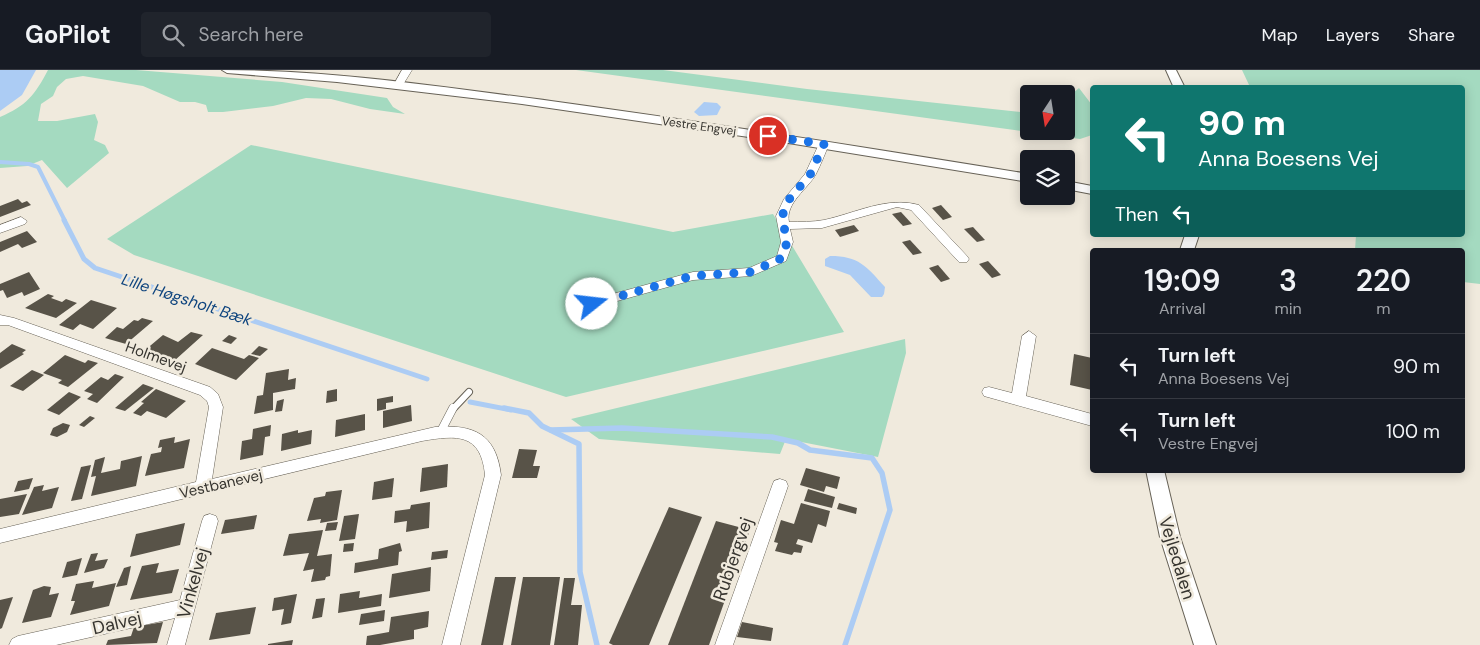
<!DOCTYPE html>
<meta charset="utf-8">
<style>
body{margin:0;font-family:"DM Sans",sans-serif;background:#20242c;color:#f1f3f6;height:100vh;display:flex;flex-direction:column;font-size:19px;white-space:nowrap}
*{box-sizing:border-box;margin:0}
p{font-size:16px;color:#9ea1a6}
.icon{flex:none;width:28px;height:28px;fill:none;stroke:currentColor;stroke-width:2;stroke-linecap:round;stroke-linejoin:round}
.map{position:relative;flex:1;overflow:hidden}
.drawer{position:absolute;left:1090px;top:178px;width:375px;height:225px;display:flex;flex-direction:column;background:#171b24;border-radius:5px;box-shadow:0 2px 12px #0003}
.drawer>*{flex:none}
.hud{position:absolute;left:1090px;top:15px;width:375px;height:152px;border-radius:5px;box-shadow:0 2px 12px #0003;background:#0f766e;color:#fff;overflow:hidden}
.needle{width:32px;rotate:192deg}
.fabs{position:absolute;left:1020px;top:15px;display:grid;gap:10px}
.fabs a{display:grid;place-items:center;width:55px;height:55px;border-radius:5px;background:#171b24;box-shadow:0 2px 12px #0003;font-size:25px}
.pin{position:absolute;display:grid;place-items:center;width:42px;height:42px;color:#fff;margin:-21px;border:2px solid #fff;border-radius:50%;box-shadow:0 1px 5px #0007}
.me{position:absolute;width:55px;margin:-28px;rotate:74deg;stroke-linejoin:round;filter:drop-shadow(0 0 4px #0008)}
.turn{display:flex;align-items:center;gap:18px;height:105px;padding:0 25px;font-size:22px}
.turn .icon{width:65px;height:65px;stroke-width:2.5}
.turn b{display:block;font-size:35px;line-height:42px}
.then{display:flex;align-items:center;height:48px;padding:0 25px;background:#0003;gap:10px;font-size:19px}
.eta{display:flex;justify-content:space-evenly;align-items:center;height:85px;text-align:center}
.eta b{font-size:30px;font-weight:600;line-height:35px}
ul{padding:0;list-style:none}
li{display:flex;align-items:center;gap:15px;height:65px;padding:0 25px;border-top:1px solid #363941}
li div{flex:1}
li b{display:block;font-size:19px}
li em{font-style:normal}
header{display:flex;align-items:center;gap:30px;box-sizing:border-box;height:70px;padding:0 25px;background:#171b24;border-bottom:1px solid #363941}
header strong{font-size:24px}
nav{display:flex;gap:28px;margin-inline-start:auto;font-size:18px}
.search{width:350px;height:45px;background:#20242c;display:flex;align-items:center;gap:12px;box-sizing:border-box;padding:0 18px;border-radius:5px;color:#9ea1a6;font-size:19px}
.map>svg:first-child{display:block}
.green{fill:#a4dac0}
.water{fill:#acccf4}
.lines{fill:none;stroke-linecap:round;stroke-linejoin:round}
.stream-far2{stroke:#acccf4;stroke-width:4}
.stream-far1{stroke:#acccf4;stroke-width:5}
.stream{stroke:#acccf4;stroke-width:5.5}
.building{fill:#585348}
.service-far1-casing{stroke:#676257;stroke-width:8}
.service-casing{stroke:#676257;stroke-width:9}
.minor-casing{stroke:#676257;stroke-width:1}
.tertiary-casing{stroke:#676257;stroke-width:2}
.service-far1{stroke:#fff;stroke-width:6}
.service{stroke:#fff;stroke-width:8}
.minor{fill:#fff;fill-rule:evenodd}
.tertiary{fill:#fff;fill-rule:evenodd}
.route{stroke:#1a73e8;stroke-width:9;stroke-dasharray:0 16.2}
.labels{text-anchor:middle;stroke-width:5;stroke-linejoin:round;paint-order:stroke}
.far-street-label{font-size:12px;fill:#36342f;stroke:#f0eadd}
.street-label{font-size:15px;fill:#36342f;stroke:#f0eadd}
.water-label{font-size:16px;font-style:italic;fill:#0e447e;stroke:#f0eadd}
.near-street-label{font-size:18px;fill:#36342f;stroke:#f0eadd}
</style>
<header>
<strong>GoPilot</strong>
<div class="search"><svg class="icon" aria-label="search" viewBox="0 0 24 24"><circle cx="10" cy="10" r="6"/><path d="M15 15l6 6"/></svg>Search here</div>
<nav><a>Map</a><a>Layers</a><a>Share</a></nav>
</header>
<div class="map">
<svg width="1480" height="575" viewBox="0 0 1480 575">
<rect width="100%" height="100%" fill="#f0eadd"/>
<!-- green -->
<g class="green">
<path d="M48 0H136L282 12 387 28 393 37 405 44 370 39 331 29 306 28 273 36 223 42H208L206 35 195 32H180L143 16 83 6 66 9 57 17 53 26 41 34 38 51H57L95 44 98 52 94 70 105 75 109 83 67 118 42 90 27 96 0 98V47C26 36 35 25 48 0Z"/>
<polygon points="576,0 663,0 807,19 1029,43 1029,61 1066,61 1066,29 1079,18 1092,35 1092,65 1080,69"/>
<polygon points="1242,0 1480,0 1480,214 1463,212 1462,180 1355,180 1356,165 1462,165 1462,18 1250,17"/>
<polygon points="251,75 673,162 773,144 844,262 566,327 134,185 107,169"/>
<polygon points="905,269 906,283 878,387 786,369 780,384 599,369 571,349"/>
</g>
<!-- water -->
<g class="water">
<polygon points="0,0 36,0 22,25 0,41"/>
<polygon points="704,32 717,33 721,37 717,45 699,46 694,42"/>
<path d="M830 186C859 186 866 196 885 217L884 224 882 227H871L850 205 825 196V189Z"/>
</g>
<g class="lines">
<!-- stream-far2 -->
<polyline class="stream-far2" points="0,92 29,94 38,97 65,151"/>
<!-- stream-far1 -->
<g class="stream-far1">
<polyline points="64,150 84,189 95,198 427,309"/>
<polyline points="470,332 511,340"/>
</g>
<!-- stream -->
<g class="stream">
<polyline points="504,338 529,343 542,356 579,374 580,502 597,575"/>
<polyline points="551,360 622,358 772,367 798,373 810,380 872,388 882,403 890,440 845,575"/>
</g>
</g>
<!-- building -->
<g class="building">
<polygon points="18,129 22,133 27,131 31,135 0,147 0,136"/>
<polygon points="941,135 952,147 943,150 932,138"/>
<polygon points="901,142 912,154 903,156 892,144"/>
<polygon points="854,155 859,161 840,167 835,160"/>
<polygon points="973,157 985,170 977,172 964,159"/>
<polygon points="27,161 37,172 22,178 18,174 0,182 0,172"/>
<polygon points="910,170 922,183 913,185 902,172"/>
<polygon points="988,191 1001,205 992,208 979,194"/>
<polygon points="938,195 950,209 941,212 929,198"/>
<polygon points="29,202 40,219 24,226 22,222 7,228 3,220 0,221 0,214"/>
<polygon points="48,224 54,226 51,228 62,232 66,229 77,233 56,248 25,238"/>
<polygon points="91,230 117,238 93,259 80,254 73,260 59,255"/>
<polygon points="142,248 153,251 126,274 105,268 117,257 123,259 134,250 138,251"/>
<polygon points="191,262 203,265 174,291 144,281 163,265 178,272"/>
<polygon points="229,265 237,268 231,274 222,271"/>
<polygon points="12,274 26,280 22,283 24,284 0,299 0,283"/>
<polygon points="259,276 268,279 260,286 251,284"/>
<polygon points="212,278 244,289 249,285 259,288 236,310 195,294"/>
<polygon points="1074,284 1092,288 1092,320 1070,315"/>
<polygon points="65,285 85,293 88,290 98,293 68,317 58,313 62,310 43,303"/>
<polygon points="289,299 288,310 296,308 295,319 273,323 273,340 254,344 257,326 263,325 266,303"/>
<polygon points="32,300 44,305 23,321 10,316"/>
<polygon points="115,304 124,307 97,333 87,329 93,324 84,321 101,307 108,310"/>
<polygon points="143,314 154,318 125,341 115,338"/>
<polygon points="156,319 186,331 166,348 147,341 141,346 133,343 144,333 141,332"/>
<polygon points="337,319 337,331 326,333 327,321"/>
<polygon points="69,322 81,327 59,345 47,340"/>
<polygon points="393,326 393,332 386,333 386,339 377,341 377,329"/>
<polygon points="284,329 282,341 275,342 277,331"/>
<polygon points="411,335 412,351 383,358 383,341"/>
<polygon points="365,344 365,360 335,367 336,350"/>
<polygon points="90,346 95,348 84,357 79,355"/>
<polygon points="63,353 70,355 67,362 57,367 50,365 53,358"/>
<polygon points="271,355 270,366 265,367 263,385 240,390 242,371 252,369 253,359"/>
<polygon points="298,360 298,363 312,360 311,374 281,381 282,364"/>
<polygon points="175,367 174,373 190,369 184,398 145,406 151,384 161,382 162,377 158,378 160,370"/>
<polygon points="519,379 537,380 533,396 540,396 537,408 512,408"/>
<polygon points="142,386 136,416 91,426 96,406 91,407 95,390 105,387 101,403 120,399 121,391"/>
<polygon points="448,394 447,417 420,422 422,398"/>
<polygon points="91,395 82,429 71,431 81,397"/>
<polygon points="806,398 840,407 837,419 826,416 824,422 800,415"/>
<polygon points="33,408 29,419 14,422 18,411"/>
<polygon points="394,408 392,427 372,430 374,412"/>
<polygon points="44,415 42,421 59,417 52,438 22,445 34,417"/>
<polygon points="808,419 835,427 832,438 804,431"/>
<polygon points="342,420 337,450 320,453 321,449 307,451 314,428 325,426 326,422"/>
<polygon points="27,424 19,444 0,447 0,429"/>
<polygon points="430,432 429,458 406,462 407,451 394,453 395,441 410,439 411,435"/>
<polygon points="801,433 830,441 826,457 818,454 812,473 798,469 796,474 803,476 801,483 794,482 792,485 775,481 778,473 774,472 781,450 794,454"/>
<polygon points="839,433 857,438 856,444 837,439"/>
<polygon points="669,437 702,447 649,575 613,575 609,573"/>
<polygon points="359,444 355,469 339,471 344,446"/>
<polygon points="257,445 254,459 221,464 225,450"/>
<polygon points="716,451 750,460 709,575 668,575"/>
<polygon points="338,452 336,460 325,461 327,453"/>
<polygon points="185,453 180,475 130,487 136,464"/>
<polygon points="323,460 317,486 332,484 330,506 326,507 325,510 311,512 314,499 303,501 309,483 283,486 289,464"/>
<polygon points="354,473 353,481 343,482 344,474"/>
<polygon points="400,473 402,481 399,482 398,495 354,503 355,493 378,489 379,479"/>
<polygon points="448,480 447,488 431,490 432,482"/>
<polygon points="98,483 95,491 108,489 104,498 84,503 91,484"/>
<polygon points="82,488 77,505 62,508 67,492"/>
<polygon points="159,493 156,503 179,499 172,523 130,530 142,496"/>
<polygon points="131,496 127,515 116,517 124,498"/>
<polygon points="431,497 430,521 389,528 392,504"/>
<polygon points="495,507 516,507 503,575 481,575"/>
<polygon points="523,507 560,507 550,575 511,575"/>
<polygon points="564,508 575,508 571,535 582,535 578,575 554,575"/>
<polygon points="94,511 92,518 116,513 109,536 70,545 75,531 71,531 76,514"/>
<polygon points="44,516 51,517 49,525 59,523 51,547 22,553 33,520"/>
<polygon points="360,521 359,528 382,524 381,536 338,543 340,524"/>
<polygon points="297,524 291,553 281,555 284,539 272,541 274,528"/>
<polygon points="13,527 2,558 0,559 0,530"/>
<polygon points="325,528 322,547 312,549 316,529"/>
<polygon points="256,537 250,564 209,570 216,543"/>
<polygon points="385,540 384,551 359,555 361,544"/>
<polygon points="429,541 428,557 414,560 414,569 380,575 366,575 367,566 389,562 391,547"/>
<polygon points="163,552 157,573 106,575 108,570 131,566 134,557"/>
<polygon points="742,552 773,558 771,571 737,567"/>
<polygon points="293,570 292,575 268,575 268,574"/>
</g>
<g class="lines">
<!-- service-far1 casing -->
<g class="service-far1-casing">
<polyline id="service-far1" points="452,340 469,322"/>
</g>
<!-- service casing -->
<g class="service-casing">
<polyline id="service" points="441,361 453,338"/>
</g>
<!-- minor casing -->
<g class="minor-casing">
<g id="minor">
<polygon points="402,0 412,0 401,18 395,18 393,16"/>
<path d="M824 71 829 74C825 84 821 94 816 104 808 119 785 133 789 152 800 152 813 152 824 150 856 143 887 126 919 135L967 186 969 189 967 192H959L911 140 897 137 822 158 790 159 793 172 786 191 751 206 693 210 592 238 587 237 586 234 587 231 693 202 749 198 777 186 781 172 776 146 784 129 805 104 819 74Z"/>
<polygon points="21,147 27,151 25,154 0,163 0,155"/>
<path d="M0 245 14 248 210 317 218 324 223 337 212 409 435 357C474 354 496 364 501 405L460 575H442L485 405C481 363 457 365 422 371L0 473V459L196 412 209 337 207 331 200 325 8 255H0Z"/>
<polygon points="1029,261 1036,266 1026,326 1092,344 1092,356 984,326 982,322 984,318 989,317 1012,323 1022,266"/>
<polygon points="780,409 786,411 788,416 733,575 715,575 772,416 774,411"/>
<polygon points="210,444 216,446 218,451 185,575 167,575 175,548 56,575 9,575 12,569 18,566 180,530 202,451 204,446"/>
</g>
</g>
<!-- tertiary casing -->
<g class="tertiary-casing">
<g id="tertiary">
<path d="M222 0C332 0 442 17 551 31 711 53 870 78 1029 104V112L776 71 522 34 337 12 227 3Z"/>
<polygon points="1166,0 1176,0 1185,18 1174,18"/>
<polygon points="1066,111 1092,116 1092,124 1066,119"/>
<polygon points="1185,165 1199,165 1194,180 1180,180"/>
<polygon points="1146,400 1164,400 1180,467 1216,575 1194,575 1160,467"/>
</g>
</g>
<!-- service-far1 -->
<use href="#service-far1" class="service-far1"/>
<!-- service -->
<use href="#service" class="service"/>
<!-- minor -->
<use href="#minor" class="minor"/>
<!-- tertiary -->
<use href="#tertiary" class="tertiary"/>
</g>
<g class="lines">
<!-- route -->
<polyline class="route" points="592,234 692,206 751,202 782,188 787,172 782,146 790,128 810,105 824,74 768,66"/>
</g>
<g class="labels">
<!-- far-street labels -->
<g class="far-street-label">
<text transform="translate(699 56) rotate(8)" y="4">Vestre Engvej</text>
</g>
<!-- street labels -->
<g class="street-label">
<text transform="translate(156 287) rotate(20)" y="5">Holmevej</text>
<text transform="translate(221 414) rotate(-13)" y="5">Vestbanevej</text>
</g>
<!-- water labels -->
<g class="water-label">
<text transform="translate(187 229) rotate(18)" y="6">Lille Høgsholt Bæk</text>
</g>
<!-- near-street labels -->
<g class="near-street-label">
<text transform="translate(1177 488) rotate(73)" y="6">Vejledalen</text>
<text transform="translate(733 489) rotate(-71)" y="6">Rubjergvej</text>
<text transform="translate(193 513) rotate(-74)" y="6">Vinkelvej</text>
<text transform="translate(117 553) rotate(-13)" y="6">Dalvej</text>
</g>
</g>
</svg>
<div class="fabs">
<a><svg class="needle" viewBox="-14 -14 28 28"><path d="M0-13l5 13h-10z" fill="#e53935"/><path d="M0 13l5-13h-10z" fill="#9ea1a6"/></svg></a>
<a><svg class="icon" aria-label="layers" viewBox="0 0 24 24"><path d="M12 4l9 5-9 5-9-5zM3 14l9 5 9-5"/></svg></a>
</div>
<div class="pin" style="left:768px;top:66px;background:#d93025"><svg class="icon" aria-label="arrive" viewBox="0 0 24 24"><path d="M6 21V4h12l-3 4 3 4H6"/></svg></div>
<svg class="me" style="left:592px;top:234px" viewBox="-20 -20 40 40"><circle r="19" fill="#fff"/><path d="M0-13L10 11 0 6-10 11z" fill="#1a73e8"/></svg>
<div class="hud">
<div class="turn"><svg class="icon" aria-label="left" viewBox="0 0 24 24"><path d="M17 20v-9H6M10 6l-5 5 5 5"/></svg><div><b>90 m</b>Anna Boesens Vej</div></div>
<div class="then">Then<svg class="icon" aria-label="left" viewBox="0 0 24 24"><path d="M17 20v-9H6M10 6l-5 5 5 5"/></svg></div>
</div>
<section class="drawer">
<div class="eta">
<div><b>19:09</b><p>Arrival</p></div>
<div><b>3</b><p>min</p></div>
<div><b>220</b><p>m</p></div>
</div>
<ul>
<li><svg class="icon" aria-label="left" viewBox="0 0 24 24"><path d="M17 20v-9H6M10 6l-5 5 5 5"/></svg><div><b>Turn left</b><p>Anna Boesens Vej</p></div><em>90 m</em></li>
<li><svg class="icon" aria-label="left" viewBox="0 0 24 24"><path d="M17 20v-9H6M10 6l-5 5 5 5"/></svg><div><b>Turn left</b><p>Vestre Engvej</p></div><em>100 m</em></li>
</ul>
</section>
</div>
